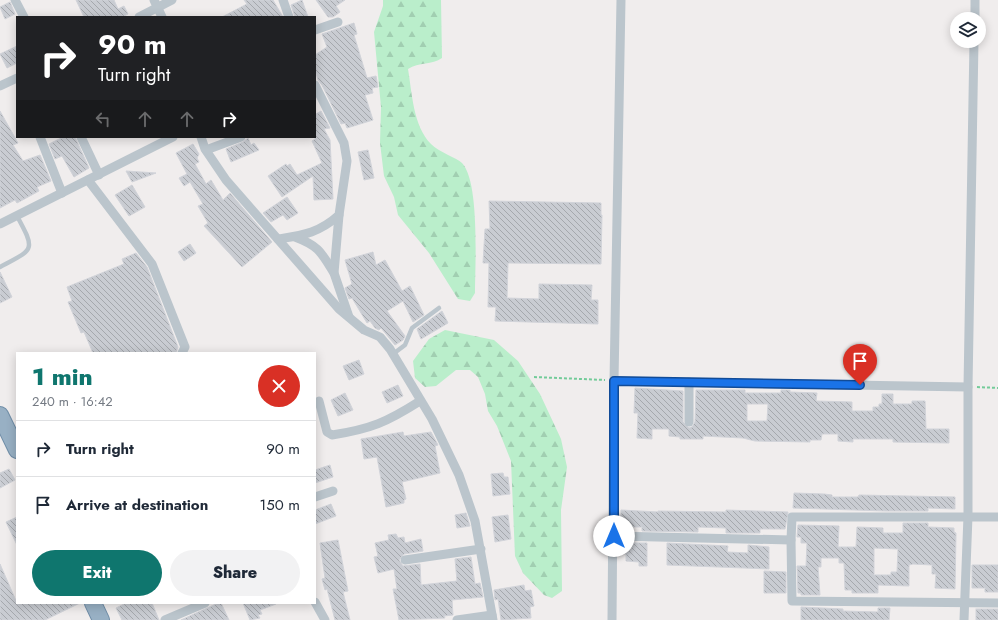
<!DOCTYPE html>
<meta charset="utf-8">
<style>
body{margin:0;font-family:Jost,sans-serif;background:#f2f2f3;color:#1f2937;height:100vh;display:flex;flex-direction:column;font-size:15px;white-space:nowrap}
*{box-sizing:border-box;margin:0}
p{font-size:13px;color:#747a83}
.icon{flex:none;width:22px;height:22px;fill:none;stroke:currentColor;stroke-width:2;stroke-linecap:round;stroke-linejoin:round}
.map{position:relative;flex:1;overflow:hidden}
.details{position:absolute;left:16px;top:352px;width:300px;height:252px;display:flex;flex-direction:column;background:#fff;border-radius:0px;box-shadow:0 2px 10px #0003}
.details>*{flex:none}
.top-card{position:absolute;left:16px;top:16px;width:300px;height:122px;border-radius:0px;box-shadow:0 2px 10px #0003;background:#202124;color:#fff;overflow:hidden}
.buttons{position:absolute;left:950px;top:12px;display:grid;gap:8px}
.buttons a{display:grid;place-items:center;width:36px;height:36px;border-radius:50%;background:#fff;box-shadow:0 2px 10px #0003;font-size:20px}
.pin{position:absolute;display:grid;place-items:center;width:34px;height:34px;color:#fff;margin:-41px -17px;border-radius:50% 50% 50% 0;rotate:-45deg;box-shadow:0 0 4px #0007}
.pin .icon{rotate:45deg}
.me{position:absolute;width:44px;margin:-22px;rotate:0deg;stroke-linejoin:round;filter:drop-shadow(0 0 3px #0008)}
.turn{display:flex;align-items:center;gap:14px;height:84px;padding:0 16px;font-size:18px}
.turn .icon{width:52px;height:52px;stroke-width:2.5}
.turn b{display:block;font-size:28px;line-height:34px}
.lanes{display:flex;align-items:center;height:38px;padding:0 16px;background:#0003;justify-content:center;gap:20px;direction:ltr}
.lanes .off{opacity:.35}
.round{display:grid;place-items:center;flex:none;width:42px;height:42px;border-radius:21px;background:#f2f2f3}
.summary{display:flex;align-items:center;justify-content:space-between;height:68px;padding:0 16px}
h1{font-size:24px;font-weight:800;line-height:30px;color:#0f766e}
.cta{display:flex;gap:8px;margin-top:auto;padding:8px 16px}
.cta a{flex:1;height:46px;border-radius:24px;background:#0f766e;color:#fff;font-size:16px;font-weight:800;line-height:46px;text-align:center}
.cta a+a{background:#f2f2f3;color:#1f2937}
ul{padding:0;list-style:none}
li{display:flex;align-items:center;gap:12px;height:56px;padding:0 16px;border-top:1px solid #e0e1e3}
li div{flex:1}
li b{display:block;font-size:15px}
li em{font-style:normal}
.map>svg:first-child{display:block}
.forest{fill:url(#forest-firs)}
.building{fill:url(#building-back-hatch);stroke:#d1d3d9;fill-rule:evenodd}
.lines{fill:none;stroke-linecap:round;stroke-linejoin:round}
.trunk-casing{stroke:#708ea8;stroke-width:18}
.path{stroke:#73cb99;stroke-width:2;stroke-dasharray:3 2;stroke-linecap:butt}
.service{stroke:#bbc5cc;stroke-width:4.5}
.minor{stroke:#bbc5cc;stroke-width:9}
.trunk{stroke:#98b0c4;stroke-width:16}
.route-casing{stroke:#114b97;stroke-width:10}
.route{stroke:#1a73e8;stroke-width:7}
</style>
<div class="map">
<svg width="998" height="620" viewBox="0 0 998 620">
<defs>
<pattern id="forest-firs" width="22" height="20" patternUnits="userSpaceOnUse"><rect width="22" height="20" fill="#baeecb"/><path d="M5 1l3.5 6h-7zM16 11l3.5 6h-7z" fill="#a1ceb1"/></pattern>
<pattern id="building-back-hatch" width="6" height="6" patternUnits="userSpaceOnUse"><rect width="6" height="6" fill="#c9ccd2"/><path d="M-1 5l2 2M0 0l6 6M5-1l2 2" fill="none" stroke="#a5a8ad"/></pattern>
</defs>
<rect width="100%" height="100%" fill="#f0eded"/>
<!-- forest -->
<g class="forest">
<path d="M383 0H441L442 58C432 65 419 62 408 69 412 92 413 126 431 144 439 152 457 158 462 163 480 182 475 266 475 293L470 301 458 299 429 253 398 215 394 197 384 176 380 143 381 107 374 32 383 6Z"/>
<polygon points="445,330 494,340 518,361 540,394 561,439 567,467 561,510 562,591 552,598 544,595 523,573 515,556 511,461 497,426 488,411 485,394 478,377 470,370 456,370 436,386 425,387 415,378 413,361 429,339"/>
</g>
<!-- building -->
<g class="building">
<polygon points="76,0 114,0 118,9 124,6 128,14 122,17 84,17"/>
<polygon points="244,0 273,0 283,17 222,17 247,4"/>
<polygon points="302,0 308,17 295,17 291,5"/>
<polygon points="316,0 345,0 336,6 340,12 333,17 328,17"/>
<polygon points="10,2 15,14 5,19 0,7"/>
<polygon points="354,23 357,34 354,35 367,78 376,76 378,87 372,88 373,93 365,95 373,120 347,128 345,123 341,124 322,85 318,80 315,70 315,55 327,47 322,34"/>
<polygon points="17,46 17,63 7,68 0,54"/>
<polygon points="0,111 18,143 13,145 23,161 40,155 51,181 37,187 39,191 17,203 15,200 0,208"/>
<polygon points="321,111 330,128 324,129 330,140 333,199 314,200 313,176 282,197 268,176 286,164 287,166 290,164 297,175 322,163 312,141 315,139 315,112 316,114"/>
<polygon points="63,137 75,137 89,168 74,177 62,156 55,159 49,144"/>
<polygon points="248,138 251,145 254,143 259,150 231,162 226,149 243,142"/>
<polygon points="193,144 199,154 197,158 199,162 195,164 206,184 211,180 223,200 230,193 272,242 242,267 204,226 208,223 198,206 203,204 190,182 184,186 179,178 187,174 176,153"/>
<polygon points="368,150 374,178 364,180 358,152"/>
<polygon points="126,171 156,173 132,182"/>
<polygon points="132,185 145,207 129,216 115,195"/>
<polygon points="287,197 298,213 287,220 283,215 271,222 263,213"/>
<polygon points="489,201 601,203 601,215 602,215 601,264 508,263 507,298 539,299 539,284 592,285 591,300 598,300 598,324 495,321 496,307 488,307 489,263 483,263 485,229 490,229"/>
<polygon points="190,244 196,253 184,261 178,252"/>
<polygon points="373,252 376,265 385,260 402,291 410,286 424,315 413,322 403,301 387,311 405,336 403,340 395,345 381,328 379,330 375,328 370,321 367,323 352,298 349,299 345,288 352,284 345,260"/>
<polygon points="136,253 147,267 178,347 176,353 93,353 84,332 81,333 68,302 72,301 67,287 124,264 122,259"/>
<polygon points="0,272 12,297 0,303"/>
<polygon points="442,311 448,323 421,339 417,329"/>
<polygon points="359,360 364,374 349,380 343,366"/>
<polygon points="398,385 403,396 387,403 382,392"/>
<path d="M635 388 683 391V422L689 428 692 427 695 422 696 390H745V393H781V390H790V392L817 393 816 401 852 402V411H873V407H879V404H882V394H893V404H912V401H925L926 429H949V443L893 442V439H853V442L838 441V434H822L821 440H810V442L755 441 743 438 703 436V439H680V437L669 436V429H652V439L637 438 638 413H634ZM747 404H768L767 421H747Z"/>
<polygon points="345,393 353,410 338,416 331,400"/>
<polygon points="403,432 404,436 431,432 438,445 435,446 440,473 402,482 406,499 404,500 404,503 386,507 377,457 364,459 361,439"/>
<polygon points="330,465 333,477 315,483 315,470"/>
<polygon points="9,469 15,480 0,488 0,473"/>
<polygon points="503,473 504,477 508,477 510,494 493,496 491,474"/>
<polygon points="794,493 824,494 832,495 832,497 858,497 859,495 955,497 955,509 928,508 928,511 886,511 793,508"/>
<polygon points="331,504 336,516 315,524 315,510"/>
<polygon points="621,510 658,512 658,511 726,512 726,510 788,512 785,529 760,529 760,533 726,533 726,528 698,527 698,532 642,531 642,527 621,527"/>
<polygon points="466,513 470,526 457,528 455,515"/>
<polygon points="508,515 511,539 495,542 492,517"/>
<polygon points="17,517 17,545 6,522"/>
<path d="M903 523H928V527L954 528V532L956 533 955 589 935 588 936 574H932V565L913 564 909 565V586L878 585V593H852V590H845L844 563H839V558H821V567H818L820 595H801V593H798L797 566H806L807 543H801V537H797L798 525 839 526 838 547H856L857 527 883 528V533H903ZM874 548 898 549 897 572H891V575H874Z"/>
<polygon points="396,534 398,538 404,537 405,543 421,539 423,551 404,554 399,560 403,566 420,564 421,585 457,581 455,559 471,557 475,584 480,583 483,597 452,600 453,615 444,616 445,618 399,620 393,589 397,589 394,569 378,573 374,557 378,556 375,543 389,540 388,535"/>
<polygon points="338,540 348,591 343,592 350,620 335,620 327,589 325,590 322,579 325,578 320,543"/>
<polygon points="622,543 647,543 647,566 639,566 639,562 626,561 626,554 619,554 619,547"/>
<polygon points="667,543 728,546 727,552 748,553 748,545 769,547 769,569 667,565"/>
<polygon points="0,564 17,603 80,603 45,620 0,620"/>
<polygon points="972,565 998,565 998,592 985,592 985,588 972,588"/>
<polygon points="764,571 786,572 786,593 764,593"/>
<polygon points="524,585 525,591 531,590 534,606 530,607 531,618 501,620 498,599 495,600 494,590"/>
<polygon points="126,603 152,603 159,620 122,620 116,608"/>
<polygon points="218,603 221,603 229,620 181,620"/>
<polygon points="243,603 275,603 276,604 260,610 262,614 258,615 260,618 250,620"/>
<polygon points="801,607 843,609 843,611 878,612 878,608 890,608 889,620 801,620"/>
<rect x="976" y="609" width="22" height="11"/>
</g>
<g class="lines">
<!-- trunk casing -->
<g class="trunk-casing">
<g id="trunk">
<polyline points="0,415 17,450"/>
<polyline points="93,603 101,620"/>
</g>
</g>
<!-- path -->
<g class="path">
<polyline points="534,377 605,380"/>
<polyline points="977,387 998,388"/>
</g>
<!-- service -->
<g class="service">
<path d="M0 267C34 249 36 251 17 216"/>
<polyline points="393,354 405,345 412,328 439,308"/>
</g>
<!-- minor -->
<g class="minor">
<polyline points="15,0 24,17"/>
<polyline points="154,0 162,17"/>
<polyline points="283,0 289,17"/>
<polyline points="139,17 172,0"/>
<polyline points="975,19 975,0"/>
<polyline points="315,30 338,22"/>
<polyline points="0,86 17,78"/>
<polyline points="40,137 62,193"/>
<polyline points="81,137 99,175"/>
<polyline points="201,137 205,149 226,180 339,309 364,330 380,337 390,349 432,419 459,475 475,521 493,620"/>
<polyline points="206,150 241,137"/>
<polyline points="88,180 152,264 185,347 182,353"/>
<polyline points="339,215 334,273 349,317"/>
<polyline points="0,224 173,137"/>
<path d="M295 237C319 246 321 252 334 273"/>
<path d="M278 239C303 235 319 233 339 215L347 161 344 143 315 85"/>
<polyline points="614,381 968,387"/>
<path d="M319 401 327 432 332 435C371 429 387 422 420 401"/>
<polyline points="689,422 689,382"/>
<polyline points="315,497 333,491"/>
<polyline points="614,536 791,540 792,517 998,517"/>
<polyline points="791,540 792,601 998,603"/>
<polyline points="405,560 481,549"/>
<polyline points="315,602 325,620"/>
<polyline points="165,620 205,603"/>
<polyline points="457,620 492,615"/>
<polyline points="612,620 614,381 621,0"/>
<polyline points="964,620 968,516 968,387 974,41"/>
</g>
<!-- trunk -->
<use href="#trunk" class="trunk"/>
</g>
<g class="lines">
<!-- route casing -->
<g class="route-casing">
<polyline id="route" points="614,536 614,381 860,385"/>
</g>
<!-- route -->
<use href="#route" class="route"/>
</g>
</svg>
<div class="buttons">
<a><svg class="icon" aria-label="layers" viewBox="0 0 24 24"><path d="M12 4l9 5-9 5-9-5zM3 14l9 5 9-5"/></svg></a>
</div>
<div class="pin" style="left:860px;top:385px;background:#d93025"><svg class="icon" aria-label="arrive" viewBox="0 0 24 24"><path d="M6 21V4h12l-3 4 3 4H6"/></svg></div>
<svg class="me" style="left:614px;top:536px" viewBox="-20 -20 40 40"><circle r="19" fill="#fff"/><path d="M0-13L10 11 0 6-10 11z" fill="#1a73e8"/></svg>
<div class="top-card">
<div class="turn"><svg class="icon" aria-label="right" viewBox="0 0 24 24"><path d="M7 20v-9h11M14 6l5 5-5 5"/></svg><div><b>90 m</b>Turn right</div></div>
<div class="lanes"><svg class="icon off" aria-label="left" viewBox="0 0 24 24"><path d="M17 20v-9H6M10 6l-5 5 5 5"/></svg><svg class="icon off" aria-label="ahead" viewBox="0 0 24 24"><path d="M12 20V5M6 11l6-6 6 6"/></svg><svg class="icon off" aria-label="ahead" viewBox="0 0 24 24"><path d="M12 20V5M6 11l6-6 6 6"/></svg><svg class="icon" aria-label="right" viewBox="0 0 24 24"><path d="M7 20v-9h11M14 6l5 5-5 5"/></svg></div>
</div>
<section class="details">
<div class="summary"><div><h1>1 min</h1><p>240 m · 16:42</p></div><a class="round" style="background:#d93025;color:#fff"><svg class="icon" aria-label="close" viewBox="0 0 24 24"><path d="M6 6l12 12M18 6L6 18"/></svg></a></div>
<ul>
<li><svg class="icon" aria-label="right" viewBox="0 0 24 24"><path d="M7 20v-9h11M14 6l5 5-5 5"/></svg><div><b>Turn right</b></div><em>90 m</em></li>
<li><svg class="icon" aria-label="arrive" viewBox="0 0 24 24"><path d="M6 21V4h12l-3 4 3 4H6"/></svg><div><b>Arrive at destination</b></div><em>150 m</em></li>
</ul>
<div class="cta"><a>Exit</a><a>Share</a></div>
</section>
</div>
